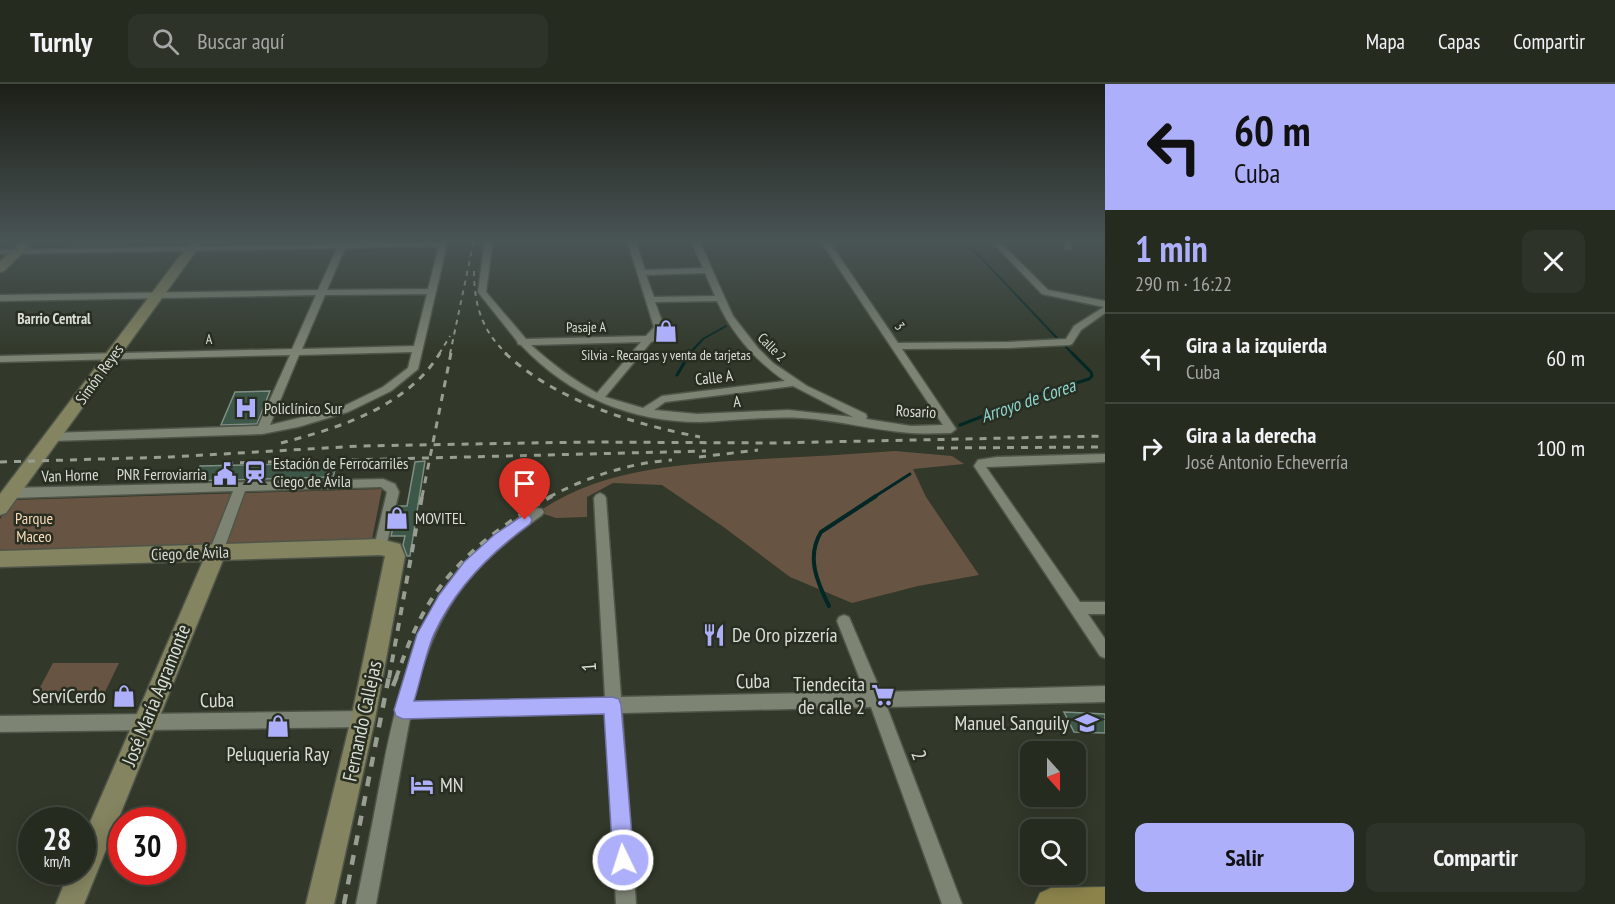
<!DOCTYPE html>
<html lang="es">
<meta charset="utf-8">
<style>
body{margin:0;font-family:"PT Sans Narrow",sans-serif;background:#2e3329;color:#f1f3f6;height:100vh;display:flex;flex-direction:column;font-size:22px;white-space:nowrap}
*{box-sizing:border-box;margin:0}
p{font-size:20px;color:#a4a7a5}
.icon{flex:none;width:33px;height:33px;fill:none;stroke:currentColor;stroke-width:2;stroke-linecap:round;stroke-linejoin:round}
.map{position:relative;flex:1;overflow:hidden}
.panel{display:flex;flex-direction:column;background:#262b20;width:510px}
.panel>*{flex:none}
.top-card{background:#adaffb;color:#111;overflow:hidden}
.needle{width:39px;rotate:159deg}
.tools{position:absolute;left:1020px;top:657px;display:grid;gap:12px}
.tools a{display:grid;place-items:center;width:66px;height:66px;border-radius:12px;background:#262b20;box-shadow:0 3px 15px #0003,0 0 0 2px #42473e;font-size:30px}
.speed{position:absolute;left:18px;top:723px;display:flex;gap:12px;font-size:30px;font-weight:700;text-align:center}
.speed>*{display:grid;place-content:center;width:78px;height:78px;border-radius:50%;background:#262b20;box-shadow:0 3px 15px #0003,0 0 0 2px #42473e;line-height:1}
.speed small{font-size:15px;font-weight:400}
.speed .limit{border:9px solid #d22;background:#fff;color:#111}
.pin{position:absolute;display:grid;place-items:center;width:51px;height:51px;color:#fff;margin:-62px -26px;border-radius:50% 50% 50% 0;rotate:-45deg;box-shadow:0 0 6px #0007}
.pin .icon{rotate:45deg}
.me{position:absolute;width:66px;margin:-33px;rotate:356deg;stroke-linejoin:round;filter:drop-shadow(0 0 4px #0008)}
.turn{display:flex;align-items:center;gap:21px;height:126px;padding:0 30px;font-size:27px}
.turn .icon{width:78px;height:78px;stroke-width:2.5}
.turn b{display:block;font-size:42px;line-height:51px}
.round{display:grid;place-items:center;flex:none;width:63px;height:63px;border-radius:12px;background:#2e3329}
.headline{display:flex;align-items:center;justify-content:space-between;height:102px;padding:0 30px}
h1{font-size:36px;font-weight:600;line-height:45px;color:#adaffb}
.cta{display:flex;gap:12px;margin-top:auto;padding:12px 30px}
.cta a{flex:1;height:69px;border-radius:12px;background:#adaffb;color:#111;font-size:24px;font-weight:600;line-height:69px;text-align:center}
.cta a+a{background:#2e3329;color:#f1f3f6}
ul{padding:0;list-style:none}
li{display:flex;align-items:center;gap:18px;height:90px;padding:0 30px;border-top:2px solid #42473e}
li div{flex:1}
li b{display:block;font-size:22px}
li em{font-style:normal}
header{display:flex;align-items:center;gap:36px;box-sizing:border-box;height:84px;padding:0 30px;background:#262b20;border-bottom:2px solid #42473e}
header strong{font-size:28px}
nav{display:flex;gap:33px;margin-inline-start:auto;font-size:21px}
.search{width:420px;height:54px;background:#2e3329;display:flex;align-items:center;gap:15px;box-sizing:border-box;padding:0 21px;border-radius:12px;color:#a4a7a5;font-size:22px}
main{display:flex;flex:1;min-height:0}
.map>svg:first-child{display:block}
.green{fill:#685442}
.lines{fill:none;stroke-linecap:round;stroke-linejoin:round}
.stream-far2{stroke:#022725;stroke-width:2}
.stream-far1{stroke:#022725;stroke-width:3}
.stream{stroke:#022725;stroke-width:4}
.building{fill:#3d5748;stroke:#7d8f84;stroke-width:1.5}
.street-casing{stroke:#4f5549;stroke-width:3}
.secondary-casing{stroke:#4f5549;stroke-width:3}
.primary-casing{stroke:#4f5549;stroke-width:2}
.street{fill:#7d8474;fill-rule:evenodd}
.secondary{fill:#848460;fill-rule:evenodd}
.primary{fill:#8c834b;fill-rule:evenodd}
.rail-far3{stroke:#999e92;stroke-width:2;stroke-dasharray:5 5;stroke-linecap:butt}
.rail-far2{stroke:#999e92;stroke-width:3;stroke-dasharray:7 7;stroke-linecap:butt}
.rail-far1{stroke:#999e92;stroke-width:4;stroke-dasharray:8 8;stroke-linecap:butt}
.rail{stroke:#999e92;stroke-width:4.5;stroke-dasharray:10 10;stroke-linecap:butt}
.route{fill:#adaffb;stroke:#7072a3;stroke-width:1.5}
.labels{text-anchor:middle;stroke-width:5;stroke-linejoin:round;paint-order:stroke}
.far-street-label{font-size:14px;fill:#d9ddd4;stroke:#282e21}
.far-poi-label{font-size:14px;fill:#d9ddd4;stroke:#282e21}
.far-neighbourhood-label{font-size:15px;font-weight:bold;fill:#d9ddd4;stroke:#282e21}
.street-label{font-size:16px;fill:#d9ddd4;stroke:#282e21}
.poi-label{font-size:16px;fill:#d9ddd4;stroke:#282e21;text-anchor:start}
.park-label{font-size:16px;fill:#fcdaba;stroke:#282e21}
.water-label{font-size:18px;font-style:italic;fill:#8ed4cf;stroke:#282e21}
.near-poi-label{font-size:20px;fill:#d9ddd4;stroke:#282e21;text-anchor:end}
.near-street-label{font-size:20px;fill:#d9ddd4;stroke:#282e21}
</style>
<header>
<strong>Turnly</strong>
<div class="search"><svg class="icon" aria-label="search" viewBox="0 0 24 24"><circle cx="10" cy="10" r="6"/><path d="M15 15l6 6"/></svg>Buscar aquí</div>
<nav><a>Mapa</a><a>Capas</a><a>Compartir</a></nav>
</header>
<main>
<div class="map">
<svg width="1105" height="820" viewBox="0 0 1105 820">
<rect width="100%" height="100%" fill="#32392a"/>
<!-- green -->
<g class="green">
<path d="M895 367 952 372 964 380 913 385 926 413 979 491 918 502 852 519 790 493 725 444 662 401 613 399 587 413V433L556 434 538 428C603 383 686 380 762 375 806 373 851 370 895 367Z"/>
<polygon points="382,405 371,460 0,472 0,435 14,416"/>
<polygon points="53,579 119,579 105,608 37,609"/>
</g>
<g class="lines">
<!-- stream-far2 -->
<g class="stream-far2">
<polyline points="964,156 1057,254"/>
<polyline points="1065,262 1073,270"/>
<polyline points="689,270 703,255 726,242"/>
</g>
<!-- stream-far1 -->
<g class="stream-far1">
<polyline points="677,291 690,269"/>
<polyline points="960,341 1040,310 1089,295 1092,292 1091,288 1072,269"/>
<polyline points="874,413 910,390"/>
</g>
<!-- stream -->
<path class="stream" d="M829 522C817 498 806 473 821 448L876 412"/>
</g>
<!-- building -->
<g class="building">
<polygon points="270,307 257,340 221,341 235,308"/>
<polygon points="425,377 410,472 407,472 403,461 405,452 391,452 398,422 407,422 415,378"/>
<polygon points="337,379 333,393 192,397 200,382"/>
<polygon points="1064,628 1105,630 1105,649 1074,648"/>
</g>
<g class="lines">
<!-- street casing -->
<g class="street-casing">
<g id="street">
<path d="M341 156H347V159L448 156 418 285 391 307 348 328 298 343 262 350 52 357 46 353 52 349 258 342 290 271 0 278V272L292 265 316 211 0 217V211L318 206 337 164 0 170V166L339 160ZM439 162 428 205 327 206 345 164ZM427 210 414 262 302 265 325 211ZM412 268 408 284 383 303 340 324 270 341 299 271Z"/>
<path d="M485 156H493L486 208 526 255 646 252 654 243 627 156H635L645 186 703 184 691 156H699L733 232 758 264 773 279 807 302 866 330 867 333 866 335 911 342 943 341 820 156H828L898 259 1008 258 1066 255 1074 242 1104 223 1042 210 990 156H998L1048 206 1105 217V229L1081 246 1072 260 1069 261 1008 264 902 265 956 345 951 349C937 349 923 350 910 349 873 346 837 336 801 334 767 332 734 337 700 338 631 338 569 312 521 261L518 260 517 257 478 208ZM705 189 715 212 654 213 646 191ZM717 217C732 250 755 276 785 297L662 312 643 324 605 313 651 258 654 257 664 243 655 218ZM641 258 597 309C572 295 552 280 531 261ZM793 302 853 333 788 326 697 330 654 326 665 318Z"/>
<polygon points="1063,156 1071,156 1072,165 1066,165"/>
<polygon points="1105,370 1105,378 986,383 1080,518 1105,518 1105,530 1088,530 1105,555 1105,574 1100,572 974,382 978,376 997,373"/>
<polygon points="383,395 395,400 399,408 386,463 385,467 380,468 375,467 374,463 387,408 381,403 245,407 223,468 221,472 216,473 211,472 209,468 233,407 11,414 5,409 11,404"/>
<path d="M600 409 604 411 606 414 621 613 865 608 837 537 839 533 844 531 849 533 881 608 1105 602V618L887 623 962 820H942L871 623 622 629 636 820H616L606 629 410 634 376 820H356C364 781 372 743 379 704 398 606 420 503 507 443 516 437 531 421 542 425L544 428 542 431C467 485 434 527 413 618L605 614 594 414 596 411Z"/>
<polygon points="363,627 369,629 371,635 369,641 363,643 0,648 0,632"/>
</g>
</g>
<!-- secondary casing -->
<g class="secondary-casing">
<g id="secondary">
<polygon points="24,156 36,156 4,187 0,188 0,177"/>
<polygon points="192,156 204,156 6,429 0,431 0,410"/>
<polygon points="380,455 400,460 405,472 375,635 334,820 306,820 351,635 385,472 380,471 223,476 84,820 56,820 69,788 82,788 82,757 203,477 0,483 0,467"/>
</g>
</g>
<!-- primary casing -->
<g class="primary-casing">
<polygon id="primary" points="1105,803 1105,820 1035,820 1040,809 1051,804"/>
</g>
<!-- street -->
<use href="#street" class="street"/>
<!-- secondary -->
<use href="#secondary" class="secondary"/>
<!-- primary -->
<use href="#primary" class="primary"/>
<!-- rail-far3 -->
<g class="rail-far3">
<path d="M474 187C474 221 482 247 507 270"/>
<polyline points="439,270 450,252"/>
<polyline points="450,270 474,156"/>
</g>
<!-- rail-far2 -->
<g class="rail-far2">
<path d="M505 269C556 317 633 340 700 353"/>
<path d="M281 359C339 344 407 323 440 269"/>
<polyline points="937,364 1105,363"/>
<polyline points="699,373 758,366"/>
<polyline points="0,378 170,373 360,362 588,358 773,359 1105,352"/>
<polyline points="226,379 706,367"/>
<polyline points="422,413 451,269"/>
<path d="M549 413C588 393 628 379 672 376"/>
</g>
<!-- rail-far1 -->
<g class="rail-far1">
<polyline points="389,594 422,412"/>
<path d="M396 594C405 569 414 544 428 521 456 474 505 438 552 412"/>
</g>
<!-- rail -->
<g class="rail">
<polyline points="393,602 397,592"/>
<polyline points="344,820 389,592"/>
</g>
</g>
<!-- sky -->
<linearGradient id="sky" x2="0" y2="1"><stop stop-color="#1c1f17"/><stop offset="0.58" stop-color="#495455"/><stop offset="1" stop-color="#495455" stop-opacity="0"/></linearGradient>
<rect width="1105" height="271" fill="url(#sky)"/>
<!-- route -->
<path class="route" d="M525 430 530 432 532 436 530 440C490 469 455 504 434 550 425 571 421 595 414 617L612 613 619 615 621 621 634 776 631 783 623 786 616 783 613 776 604 630 403 635 396 632 394 626 417 550 439 511 464 478 494 451Z"/>
<!-- icons -->
<defs>
<g id="shop-bare" transform="scale(1.8)"><path d="M-5-2.5h2.3a2.7 3.5 0 0 1 5.4 0H5L5.5 6h-11ZM-1.5-2.5h3a1.5 2.3 0 0 0-3 0Z" fill="#adaffb" stroke="#282e21" stroke-width="2.5" paint-order="stroke"/></g>
<g id="hospital-bare" transform="scale(1.8)"><path d="M-5-5h3v3.5h4V-5h3V5h-3V1.5h-4V5h-3Z" fill="#adaffb" stroke="#282e21" stroke-width="2.5" paint-order="stroke"/></g>
<g id="station-bare" transform="scale(1.8)"><path d="M-3-6H3Q5-6 5-4V2Q5 4 3 4L4.5 6H3L1.5 4h-3L-3 6H-4.5L-3 4Q-5 4-5 2V-4Q-5-6-3-6ZM-3.5-4v3h7v-3ZM-3.5 1v1.5H-2V1ZM2 1v1.5H3.5V1Z" fill="#adaffb" stroke="#282e21" stroke-width="2.5" paint-order="stroke"/></g>
<g id="civic-bare" transform="scale(1.8)"><path d="M-.6-6.5H3V-4.5H.6V-3L4-1V1h2V6H-6V1h2V-1L-.6-3ZM-1.2 2.5V6h2.4V2.5Z" fill="#adaffb" stroke="#282e21" stroke-width="2.5" paint-order="stroke"/></g>
<g id="restaurant-bare" transform="scale(1.8)"><path d="M-5-6h1v4h1v-4h1v4h1v-4h1v5L-1.5 .5V6h-2V.5L-5-1ZM5-6V6H3V1.5H1.5Q1.5-4 5-6Z" fill="#adaffb" stroke="#282e21" stroke-width="2.5" paint-order="stroke"/></g>
<g id="supermarket-bare" transform="scale(1.8)"><path d="M-6-5.5h2.5l.6 2H6L4.5 2H-2.5L-4.4-4H-6ZM-1.5 3.2a1.3 1.3 0 1 0 .1 0ZM3 3.2a1.3 1.3 0 1 0 .1 0Z" fill="#adaffb" stroke="#282e21" stroke-width="2.5" paint-order="stroke"/></g>
<g id="school-bare" transform="scale(1.8)"><path d="M0-5L7-2L0 1L-7-2ZM-4 1L0 2.5L4 1V4Q0 6-4 4Z" fill="#adaffb" stroke="#282e21" stroke-width="2.5" paint-order="stroke"/></g>
<g id="hotel-bare" transform="scale(1.8)"><path d="M-6-4.5h1.5V1H6V5H4.5V3h-9V5H-6ZM-4 0a1.8 1.8 0 1 1 3.6 0ZM.5 0V-2.5h3Q6-2.5 6 0Z" fill="#adaffb" stroke="#282e21" stroke-width="2.5" paint-order="stroke"/></g>
</defs>
<g fill-rule="evenodd">
<use href="#shop-bare" x="666" y="247"/>
<use href="#hospital-bare" x="246" y="324"/>
<use href="#station-bare" x="255" y="388"/>
<use href="#civic-bare" x="225" y="390"/>
<use href="#shop-bare" x="397" y="434"/>
<use href="#restaurant-bare" x="714" y="551"/>
<use href="#supermarket-bare" x="883" y="611"/>
<use href="#shop-bare" x="124" y="612"/>
<use href="#school-bare" x="1087" y="639"/>
<use href="#shop-bare" x="278" y="642"/>
<use href="#hotel-bare" x="422" y="701"/>
</g>
<g class="labels">
<!-- far-street labels -->
<g class="far-street-label">
<text transform="translate(900 242) rotate(56)" y="5">3</text>
<text transform="translate(586 243) rotate(-1)" y="5">Pasaje A</text>
<text transform="translate(209 255) rotate(-1)" y="5">A</text>
<text transform="translate(772 263) rotate(45)" y="5">Calle 2</text>
</g>
<!-- far-poi labels -->
<g class="far-poi-label">
<text x="666" y="276">Silvia - Recargas y venta de tarjetas</text>
</g>
<!-- far-neighbourhood labels -->
<g class="far-neighbourhood-label">
<text x="54" y="240">Barrio Central</text>
</g>
<!-- street labels -->
<g class="street-label">
<text transform="translate(99 290) rotate(-54)" y="6">Simón Reyes</text>
<text transform="translate(714 293) rotate(-6)" y="6">Calle A</text>
<text transform="translate(737 317) rotate(-3)" y="6">A</text>
<text transform="translate(916 327) rotate(3)" y="6">Rosario</text>
<text transform="translate(70 391) rotate(-2)" y="6">Van Horne</text>
<text transform="translate(190 469) rotate(-2)" y="6">Ciego de Ávila</text>
</g>
<!-- poi labels -->
<g class="poi-label">
<text x="264" y="330">Policlínico Sur</text>
<text x="273" y="385">Estación de Ferrocarriles<tspan x="273" dy="18">Ciego de Ávila</tspan></text>
<text x="207" y="396" text-anchor="end">PNR Ferroviarria</text>
<text x="415" y="440">MOVITEL</text>
</g>
<!-- park labels -->
<g class="park-label">
<text x="34" y="440">Parque<tspan x="34" dy="18">Maceo</tspan></text>
</g>
<!-- water labels -->
<g class="water-label">
<text transform="translate(1028 317) rotate(-19)" y="6">Arroyo de Corea</text>
</g>
<!-- near-poi labels -->
<g class="near-poi-label">
<text x="732" y="558" text-anchor="start">De Oro pizzería</text>
<text x="865" y="607">Tiendecita<tspan x="865" dy="23">de calle 2</tspan></text>
<text x="106" y="619">ServiCerdo</text>
<text x="1069" y="646">Manuel Sanguily</text>
<text x="278" y="677" text-anchor="middle">Peluqueria Ray</text>
<text x="440" y="708" text-anchor="start">MN</text>
</g>
<!-- near-street labels -->
<g class="near-street-label">
<text transform="translate(589 583) rotate(-94)" y="7">1</text>
<text transform="translate(753 597) rotate(-1)" y="7">Cuba</text>
<text transform="translate(156 611) rotate(-68)" y="7">José María Agramonte</text>
<text transform="translate(217 616) rotate(-1)" y="7">Cuba</text>
<text transform="translate(362 637) rotate(-78)" y="7">Fernando Callejas</text>
<text transform="translate(919 671) rotate(70)" y="7">2</text>
</g>
</g>
</svg>
<div class="tools">
<a><svg class="needle" viewBox="-14 -14 28 28"><path d="M0-13l5 13h-10z" fill="#e53935"/><path d="M0 13l5-13h-10z" fill="#a4a7a5"/></svg></a>
<a><svg class="icon" aria-label="search" viewBox="0 0 24 24"><circle cx="10" cy="10" r="6"/><path d="M15 15l6 6"/></svg></a>
</div>
<div class="speed"><div>28<small>km/h</small></div><div class="limit">30</div></div>
<div class="pin" style="left:525px;top:436px;background:#d93025"><svg class="icon" aria-label="arrive" viewBox="0 0 24 24"><path d="M6 21V4h12l-3 4 3 4H6"/></svg></div>
<svg class="me" style="left:623px;top:776px" viewBox="-20 -20 40 40"><circle r="17" fill="#adaffb" stroke="#fff" stroke-width="3"/><path d="M0-11L8 9 0 5-8 9z" fill="#fff"/></svg>
</div>
<section class="panel">
<div class="top-card">
<div class="turn"><svg class="icon" aria-label="left" viewBox="0 0 24 24"><path d="M17 20v-9H6M10 6l-5 5 5 5"/></svg><div><b>60 m</b>Cuba</div></div>
</div>
<div class="headline"><div><h1>1 min</h1><p>290 m · 16:22</p></div><a class="round"><svg class="icon" aria-label="close" viewBox="0 0 24 24"><path d="M6 6l12 12M18 6L6 18"/></svg></a></div>
<ul>
<li><svg class="icon" aria-label="left" viewBox="0 0 24 24"><path d="M17 20v-9H6M10 6l-5 5 5 5"/></svg><div><b>Gira a la izquierda</b><p>Cuba</p></div><em>60 m</em></li>
<li><svg class="icon" aria-label="right" viewBox="0 0 24 24"><path d="M7 20v-9h11M14 6l5 5-5 5"/></svg><div><b>Gira a la derecha</b><p>José Antonio Echeverría</p></div><em>100 m</em></li>
</ul>
<div class="cta"><a>Salir</a><a>Compartir</a></div>
</section>
</main>
